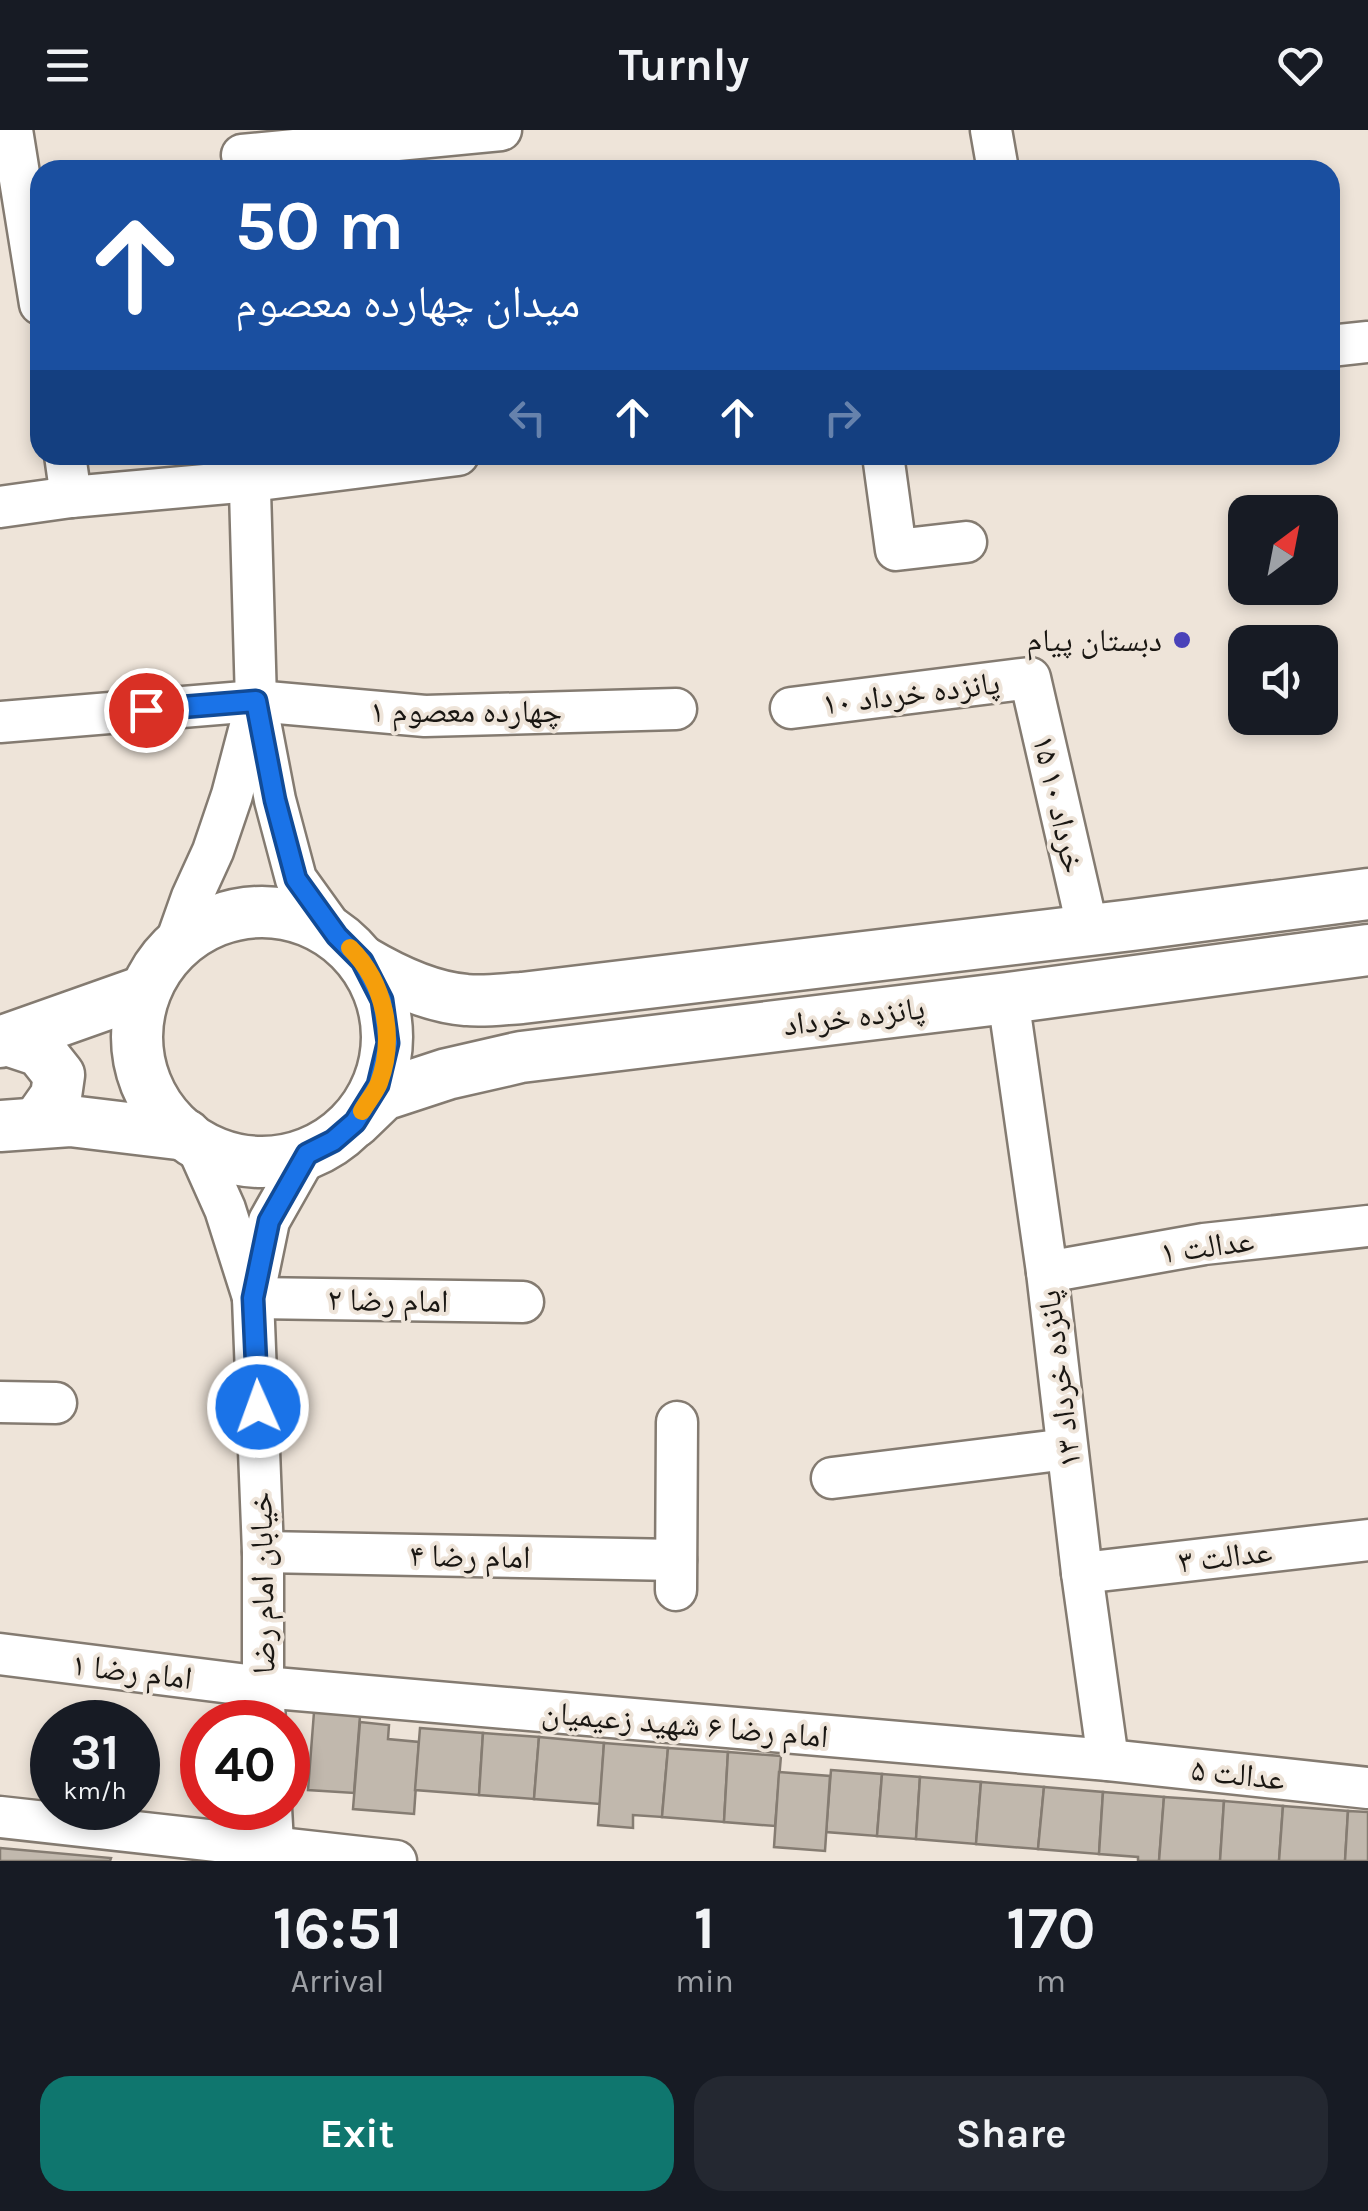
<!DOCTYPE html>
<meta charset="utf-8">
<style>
body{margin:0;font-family:Karla,"Noto Naskh Arabic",sans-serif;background:#242831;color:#f1f3f6;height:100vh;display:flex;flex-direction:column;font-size:38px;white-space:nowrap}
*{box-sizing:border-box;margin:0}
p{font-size:32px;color:#9ea1a6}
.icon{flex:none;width:55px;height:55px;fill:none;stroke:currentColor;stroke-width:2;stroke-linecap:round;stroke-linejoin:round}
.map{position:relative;height:1731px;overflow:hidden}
.panel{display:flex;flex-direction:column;background:#171b24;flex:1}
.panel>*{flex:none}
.banner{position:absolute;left:30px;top:30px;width:1310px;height:305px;border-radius:30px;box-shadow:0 5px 15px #0003;background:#1a4fa0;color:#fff;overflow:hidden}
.needle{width:65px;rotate:32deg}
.fabs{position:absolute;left:1228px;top:365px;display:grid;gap:20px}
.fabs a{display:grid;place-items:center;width:110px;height:110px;border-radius:20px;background:#171b24;box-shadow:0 5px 15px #0003;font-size:50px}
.speed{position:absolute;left:30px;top:1570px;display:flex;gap:20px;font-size:50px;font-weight:700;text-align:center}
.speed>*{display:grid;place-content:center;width:130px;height:130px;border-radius:50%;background:#171b24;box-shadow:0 5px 15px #0003;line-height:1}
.speed small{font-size:25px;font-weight:400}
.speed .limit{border:15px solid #d22;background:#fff;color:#111}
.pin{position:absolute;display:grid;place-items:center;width:85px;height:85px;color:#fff;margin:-42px;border:5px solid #fff;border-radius:50%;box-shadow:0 2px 10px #0007}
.me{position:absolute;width:110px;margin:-55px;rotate:358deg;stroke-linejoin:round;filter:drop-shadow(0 0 8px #0008)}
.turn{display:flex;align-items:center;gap:35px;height:210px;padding:0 40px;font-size:45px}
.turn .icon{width:130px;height:130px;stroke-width:2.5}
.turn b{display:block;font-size:70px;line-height:85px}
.lanes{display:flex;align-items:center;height:95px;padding:0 40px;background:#0003;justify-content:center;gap:50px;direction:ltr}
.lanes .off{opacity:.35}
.eta{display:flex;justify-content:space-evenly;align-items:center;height:170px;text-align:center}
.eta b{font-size:60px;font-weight:700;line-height:70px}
.cta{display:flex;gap:20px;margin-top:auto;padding:20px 40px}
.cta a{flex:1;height:115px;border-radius:30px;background:#0f766e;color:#fff;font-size:40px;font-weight:700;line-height:115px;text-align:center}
.cta a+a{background:#242831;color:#f1f3f6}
header{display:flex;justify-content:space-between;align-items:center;height:130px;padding:0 40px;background:#171b24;font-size:45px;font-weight:700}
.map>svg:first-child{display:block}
.building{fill:#c1b8ad;stroke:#857c72;stroke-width:2.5}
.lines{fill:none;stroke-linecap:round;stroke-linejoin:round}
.minor-casing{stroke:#847b71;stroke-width:45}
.major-casing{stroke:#847b71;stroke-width:55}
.minor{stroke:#fff;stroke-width:40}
.major{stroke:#fff;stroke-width:50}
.route-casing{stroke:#114b97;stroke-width:25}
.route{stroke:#1a73e8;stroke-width:18}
.slow{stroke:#f59e0b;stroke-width:18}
.poi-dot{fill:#4a42b9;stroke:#eee4d9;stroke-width:4}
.labels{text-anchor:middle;stroke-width:8;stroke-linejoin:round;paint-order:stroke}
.poi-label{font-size:32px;fill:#1a1713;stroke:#eee4d9;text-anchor:end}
.street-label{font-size:32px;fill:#1a1713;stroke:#eee4d9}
</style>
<header><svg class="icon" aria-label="menu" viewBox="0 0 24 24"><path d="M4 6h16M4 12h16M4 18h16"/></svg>Turnly<svg class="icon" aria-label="heart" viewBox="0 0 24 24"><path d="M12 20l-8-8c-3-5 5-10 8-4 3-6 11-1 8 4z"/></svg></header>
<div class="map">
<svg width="1368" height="1731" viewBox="0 0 1368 1731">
<rect width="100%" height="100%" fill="#eee4d9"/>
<!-- building -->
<g class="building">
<polygon points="314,1582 360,1586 354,1663 308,1660"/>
<polygon points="360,1592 389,1595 388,1609 419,1612 414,1684 353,1679"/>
<polygon points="420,1598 483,1603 479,1665 415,1660"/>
<polygon points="483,1603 539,1607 534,1669 479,1665"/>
<polygon points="539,1607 604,1613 600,1674 534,1669"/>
<polygon points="604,1613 668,1618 662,1687 633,1685 633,1698 598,1695"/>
<polygon points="668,1618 728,1622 724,1692 662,1687"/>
<polygon points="728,1622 781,1626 775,1696 724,1692"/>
<polygon points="831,1640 882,1644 877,1706 826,1702"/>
<polygon points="779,1642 830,1646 825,1721 774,1717"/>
<polygon points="882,1644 920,1647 916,1709 877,1706"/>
<polygon points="920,1647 981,1652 976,1714 916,1709"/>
<polygon points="981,1652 1044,1657 1038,1719 976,1714"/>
<polygon points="1044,1657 1103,1662 1099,1724 1038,1719"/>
<polygon points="1103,1662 1164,1667 1159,1731 1138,1731 1138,1727 1099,1724"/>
<polygon points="1164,1667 1224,1671 1220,1731 1159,1731"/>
<polygon points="1224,1671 1283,1676 1279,1731 1220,1731"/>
<polygon points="1283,1676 1348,1681 1345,1731 1279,1731"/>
<polygon points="1348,1681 1368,1682 1368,1731 1345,1731"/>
<polygon points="0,1718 111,1728 110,1731 0,1731"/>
</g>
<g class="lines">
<!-- minor casing -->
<g class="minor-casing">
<g id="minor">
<polyline points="12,0 40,174"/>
<polyline points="991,0 998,40"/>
<polyline points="242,25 501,0"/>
<polyline points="1330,216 1368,212"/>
<polyline points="65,325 71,367"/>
<polyline points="249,325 256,571 275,670 296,749 337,806"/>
<polyline points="883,325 896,420 966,412"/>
<polyline points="0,377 71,367 250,351 458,325"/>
<polyline points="791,578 1030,548 1088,800"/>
<polyline points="0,592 256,571 425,586 676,579"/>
<polyline points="175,815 192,767 213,721 232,665 253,585"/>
<polyline points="1008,868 1047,1142 1082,1443 1108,1630"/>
<polyline points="196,1014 225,1079 252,1164"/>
<polyline points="1047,1142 1204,1114 1368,1096"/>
<polyline points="253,1168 523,1172"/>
<polyline points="0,1272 56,1273"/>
<polyline points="832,1348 1067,1319"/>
<polyline points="263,1422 676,1430"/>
<polyline points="1082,1443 1368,1410"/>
<polyline points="676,1460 677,1292"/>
<polyline points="0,1524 263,1557 1108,1630 1368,1658"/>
<polyline points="265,1592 263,1557 263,1422 253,1168 269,1091 307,1024"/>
<polyline points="271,1678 274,1731"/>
<polyline points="0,1687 396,1731"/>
</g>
</g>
<!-- major casing -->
<g class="major-casing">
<g id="major">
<circle cx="262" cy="907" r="125"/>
<path d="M362 831C394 850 429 867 466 870 484 872 504 869 522 868L1132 795 1368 764"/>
<polyline points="7,910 40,921 59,945 56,966 37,993"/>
<polyline points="0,912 144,861"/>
<polyline points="355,992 383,965 447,944 521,927 1008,868 1368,820"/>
<polyline points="0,996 70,991 186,1005"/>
</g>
</g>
<!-- minor -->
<use href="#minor" class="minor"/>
<!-- major -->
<use href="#major" class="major"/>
</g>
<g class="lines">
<!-- route casing -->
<g class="route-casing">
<polyline id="route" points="146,580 256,571 275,670 296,749 337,806 362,831 382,870 388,913 378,955 355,992 333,1011 307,1024 269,1091 253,1168 258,1277"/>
</g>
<!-- route -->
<use href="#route" class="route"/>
<!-- slow -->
<path class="slow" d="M350 818C385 853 396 907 379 953 375 963 367 972 362 981"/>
</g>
<!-- markers -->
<circle class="poi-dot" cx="1182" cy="510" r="10"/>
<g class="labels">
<!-- poi labels -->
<g class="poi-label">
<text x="1162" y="521">دبستان پیام</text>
</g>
<!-- street labels -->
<g class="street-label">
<text transform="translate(911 563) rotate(-7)" y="11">پانزده خرداد ۱۰</text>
<text x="466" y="592">چهارده معصوم ۱</text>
<text transform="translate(1059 674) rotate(77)" y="11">۱۵ خرداد ۱۰</text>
<text transform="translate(854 886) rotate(-7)" y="11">پانزده خرداد</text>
<text transform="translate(1207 1116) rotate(-8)" y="11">عدالت ۱</text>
<text transform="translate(388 1170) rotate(1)" y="11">امام رضا ۲</text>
<text transform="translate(1059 1249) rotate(-97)" y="11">پانزده خرداد ۱۳</text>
<text transform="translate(470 1426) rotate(1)" y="11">امام رضا ۴</text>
<text transform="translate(1225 1426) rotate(-7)" y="11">عدالت ۳</text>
<text transform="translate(262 1453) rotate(-91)" y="11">خیابان امام رضا</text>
<text transform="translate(132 1541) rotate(7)" y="11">امام رضا ۱</text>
<text transform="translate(685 1594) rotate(5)" y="11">امام رضا ۶ شهید زعیمیان</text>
<text transform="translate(1238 1644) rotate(6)" y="11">عدالت ۵</text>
</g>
</g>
</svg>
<div class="fabs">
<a><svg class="needle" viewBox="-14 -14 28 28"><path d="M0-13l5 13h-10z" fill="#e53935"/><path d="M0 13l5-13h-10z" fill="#9ea1a6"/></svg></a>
<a><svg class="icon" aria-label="sound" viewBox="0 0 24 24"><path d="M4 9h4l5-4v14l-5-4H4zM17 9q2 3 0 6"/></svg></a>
</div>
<div class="speed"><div>31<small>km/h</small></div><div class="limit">40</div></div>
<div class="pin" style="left:146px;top:580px;background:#d93025"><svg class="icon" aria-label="arrive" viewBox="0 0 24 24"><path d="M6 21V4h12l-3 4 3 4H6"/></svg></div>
<svg class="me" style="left:258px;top:1277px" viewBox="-20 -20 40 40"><circle r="17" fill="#1a73e8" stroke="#fff" stroke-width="3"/><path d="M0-11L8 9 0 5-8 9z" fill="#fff"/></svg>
<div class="banner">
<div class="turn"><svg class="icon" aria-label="ahead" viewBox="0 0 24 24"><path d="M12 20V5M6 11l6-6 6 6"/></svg><div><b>50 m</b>میدان چهارده معصوم</div></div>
<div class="lanes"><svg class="icon off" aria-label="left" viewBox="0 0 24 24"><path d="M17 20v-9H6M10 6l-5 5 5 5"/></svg><svg class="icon" aria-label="ahead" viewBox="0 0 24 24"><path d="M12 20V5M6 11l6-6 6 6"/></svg><svg class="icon" aria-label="ahead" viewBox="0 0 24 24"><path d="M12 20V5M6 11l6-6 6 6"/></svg><svg class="icon off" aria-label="right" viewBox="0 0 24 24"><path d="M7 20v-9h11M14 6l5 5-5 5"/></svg></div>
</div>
</div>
<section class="panel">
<div class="eta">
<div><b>16:51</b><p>Arrival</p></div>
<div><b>1</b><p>min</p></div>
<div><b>170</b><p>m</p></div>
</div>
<div class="cta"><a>Exit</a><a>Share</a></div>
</section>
